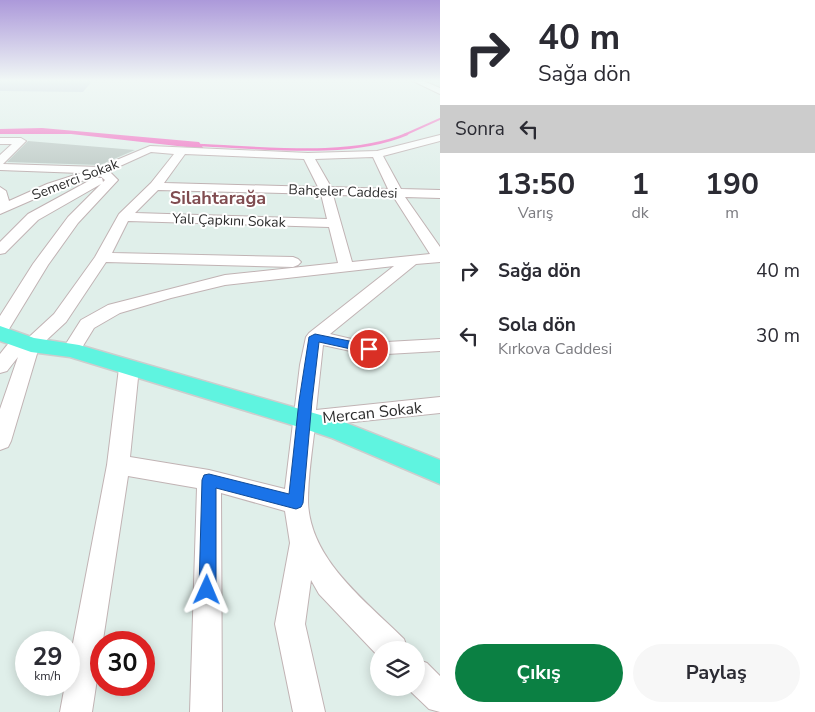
<!DOCTYPE html>
<html lang="tr">
<meta charset="utf-8">
<style>
body{margin:0;font-family:"Nunito Sans",sans-serif;background:#f7f7f7;color:#2b2b33;height:100vh;display:flex;flex-direction:column;font-size:19px;white-space:nowrap}
*{box-sizing:border-box;margin:0}
p{font-size:16px;color:#7c7c81}
.icon{flex:none;width:28px;height:28px;fill:none;stroke:currentColor;stroke-width:2;stroke-linecap:round;stroke-linejoin:round}
.map{position:relative;flex:1;overflow:hidden}
.sheet{display:flex;flex-direction:column;background:#fff;width:375px}
.sheet>*{flex:none}
.guide{background:#fff;color:#2b2b33;overflow:hidden}
.buttons{position:absolute;left:370px;top:641px;display:grid;gap:10px}
.buttons a{display:grid;place-items:center;width:55px;height:55px;border-radius:50%;background:#fff;box-shadow:0 2px 12px #0003;font-size:25px}
.speed{position:absolute;left:15px;top:631px;display:flex;gap:10px;font-size:25px;font-weight:700;text-align:center}
.speed>*{display:grid;place-content:center;width:65px;height:65px;border-radius:50%;background:#fff;box-shadow:0 2px 12px #0003;line-height:1}
.speed small{font-size:12px;font-weight:400}
.speed .limit{border:8px solid #d22;background:#fff;color:#111}
.pin{position:absolute;display:grid;place-items:center;width:42px;height:42px;color:#fff;margin:-21px;border:2px solid #fff;border-radius:50%;box-shadow:0 1px 5px #0007}
.me{position:absolute;width:55px;margin:-28px;rotate:1deg;stroke-linejoin:round;filter:drop-shadow(0 0 4px #0008)}
.turn{display:flex;align-items:center;gap:18px;height:105px;padding:0 15px;font-size:22px}
.turn .icon{width:65px;height:65px;stroke-width:2.5}
.turn b{display:block;font-size:35px;line-height:42px}
.then{display:flex;align-items:center;height:48px;padding:0 15px;background:#0003;gap:10px;font-size:19px}
.eta{display:flex;justify-content:space-evenly;align-items:center;height:85px;text-align:center}
.eta b{font-size:30px;font-weight:700;line-height:35px}
.action{display:flex;gap:10px;margin-top:auto;padding:10px 15px}
.action a{flex:1;height:58px;border-radius:30px;background:#0b8043;color:#fff;font-size:20px;font-weight:700;line-height:58px;text-align:center}
.action a+a{background:#f7f7f7;color:#2b2b33}
ul{padding:0;list-style:none}
li{display:flex;align-items:center;gap:15px;height:65px;padding:0 15px}
li div{flex:1}
li b{display:block;font-size:19px}
li em{font-style:normal}
main{display:flex;flex:1;min-height:0}
.map>svg:first-child{display:block}
.cemetery{fill:#b6c4d9}
.water{fill:#f271c4}
.lines{fill:none;stroke-linecap:round;stroke-linejoin:round}
.stream-far1{stroke:#f271c4;stroke-width:2}
.stream{stroke:#f271c4;stroke-width:2.5}
.building{fill:#bfcbc7}
.minor-casing{stroke:#c1b3b4;stroke-width:2}
.major-casing{stroke:#cdcdcd;stroke-width:3}
.minor{fill:#fff;fill-rule:evenodd}
.major{fill:#5ff4e0;fill-rule:evenodd}
.route{fill:#1a73e8;stroke:#114b97}
.labels{text-anchor:middle;stroke-width:4;stroke-linejoin:round;paint-order:stroke}
.far-street-label{font-size:14px;fill:#2d2d2d;stroke:#fff}
.street-label{font-size:16px;fill:#2d2d2d;stroke:#fff}
.far-district-label{font-size:18px;font-weight:bold;fill:#804c50;stroke:#fff}
</style>
<main>
<div class="map">
<svg width="440" height="712" viewBox="0 0 440 712">
<rect width="100%" height="100%" fill="#e0efea"/>
<!-- cemetery -->
<polygon class="cemetery" points="0,80 93,80 83,92 0,91"/>
<!-- water -->
<polygon class="water" points="42,128 199,142 204,149 71,134 0,134 0,129"/>
<g class="lines">
<!-- stream-far1 -->
<polyline class="stream-far1" points="404,135 440,119"/>
<!-- stream -->
<path class="stream" d="M197 145C260 147 348 159 407 134"/>
</g>
<!-- building -->
<polygon class="building" points="28,141 135,150 100,165 7,162"/>
<g class="lines">
<!-- minor casing -->
<g class="minor-casing">
<g id="minor">
<polygon points="411,80 421,80 440,88 440,94"/>
<path d="M440 135V141L383 156 401 189 440 190V198L405 197 440 247V262L416 264 330 334 369 343 440 339V351L369 355 323 345 316 410 440 397V413L315 426C312 451 308 477 308 502 310 560 366 601 404 639L408 650H379V657L319 594 311 580 305 624 325 712H293L275 624 290 543 285 511 221 493 222 712H190L197 488 128 476 92 712H60L65 685H69V664L107 465 119 368 122 363 129 361 136 363 139 368 130 457 209 470 285 489 300 365 306 337 309 333 394 266 225 285 171 298 120 313 94 328 78 354 71 356 64 354 62 350 81 320 108 305 225 275 338 263 329 227 128 221 112 253 293 257 298 259 301 262 298 265 293 267 106 262 66 322 39 347 11 441 8 447 0 450V409L18 357 7 371 0 373V354C8 344 15 332 28 338L54 314 95 257 119 214 151 183 174 154 151 152 109 171 118 180 78 223 48 265 6 334 0 336V316L33 264 68 217 101 184 38 220 5 253 0 254V242L28 214 94 178H102L103 182 105 180 99 175 55 190 0 214V187L6 191 9 201 47 184 81 173 0 170V155L12 144H0V138H21L26 141 3 164 100 167 150 146 308 153 377 151ZM185 154 304 159 318 187 164 183ZM373 157 388 189 331 187 315 159ZM158 190 321 194 327 219 135 213ZM333 195 393 196 430 254 352 262Z"/>
<polygon points="416,659 427,663 440,676 440,712 429,709 407,688 416,688"/>
</g>
</g>
<!-- major casing -->
<g class="major-casing">
<polygon id="major" points="0,326 34,338 79,345 341,421 440,460 440,484 332,438 299,427 70,357 31,352 0,341"/>
</g>
<!-- minor -->
<use href="#minor" class="minor"/>
<!-- major -->
<use href="#major" class="major"/>
</g>
<!-- sky -->
<linearGradient id="sky" x2="0" y2="1"><stop stop-color="#ac99da"/><stop offset="0.45" stop-color="#f1f8f6"/><stop offset="1" stop-color="#f1f8f6" stop-opacity="0"/></linearGradient>
<rect width="440" height="179" fill="url(#sky)"/>
<!-- route -->
<polygon class="route" points="315,334 369,345 375,349 369,353 319,342 312,401 303,503 301,507 296,509 216,488 216,590 213,596 207,599 201,596 199,590 202,480 204,475 209,474 289,494 299,401 309,337"/>
<g class="labels">
<!-- far-street labels -->
<g class="far-street-label">
<text transform="translate(75 179) rotate(-21)" y="5">Semerci Sokak</text>
<text transform="translate(343 191) rotate(2)" y="5">Bahçeler Caddesi</text>
<text transform="translate(229 220) rotate(2)" y="5">Yalı Çapkını Sokak</text>
</g>
<!-- street labels -->
<g class="street-label">
<text transform="translate(372 412) rotate(-6)" y="6">Mercan Sokak</text>
</g>
<!-- far-district labels -->
<g class="far-district-label">
<text x="218" y="204">Silahtarağa</text>
</g>
</g>
</svg>
<div class="buttons">
<a><svg class="icon" aria-label="layers" viewBox="0 0 24 24"><path d="M12 4l9 5-9 5-9-5zM3 14l9 5 9-5"/></svg></a>
</div>
<div class="speed"><div>29<small>km/h</small></div><div class="limit">30</div></div>
<div class="pin" style="left:369px;top:349px;background:#d93025"><svg class="icon" aria-label="arrive" viewBox="0 0 24 24"><path d="M6 21V4h12l-3 4 3 4H6"/></svg></div>
<svg class="me" style="left:207px;top:590px" viewBox="-20 -20 40 40"><path d="M0-17L14 15 0 8-14 15z" fill="#1a73e8" stroke="#fff" stroke-width="4"/></svg>
</div>
<section class="sheet">
<div class="guide">
<div class="turn"><svg class="icon" aria-label="right" viewBox="0 0 24 24"><path d="M7 20v-9h11M14 6l5 5-5 5"/></svg><div><b>40 m</b>Sağa dön</div></div>
<div class="then">Sonra<svg class="icon" aria-label="left" viewBox="0 0 24 24"><path d="M17 20v-9H6M10 6l-5 5 5 5"/></svg></div>
</div>
<div class="eta">
<div><b>13:50</b><p>Varış</p></div>
<div><b>1</b><p>dk</p></div>
<div><b>190</b><p>m</p></div>
</div>
<ul>
<li><svg class="icon" aria-label="right" viewBox="0 0 24 24"><path d="M7 20v-9h11M14 6l5 5-5 5"/></svg><div><b>Sağa dön</b></div><em>40 m</em></li>
<li><svg class="icon" aria-label="left" viewBox="0 0 24 24"><path d="M17 20v-9H6M10 6l-5 5 5 5"/></svg><div><b>Sola dön</b><p>Kırkova Caddesi</p></div><em>30 m</em></li>
</ul>
<div class="action"><a>Çıkış</a><a>Paylaş</a></div>
</section>
</main>
